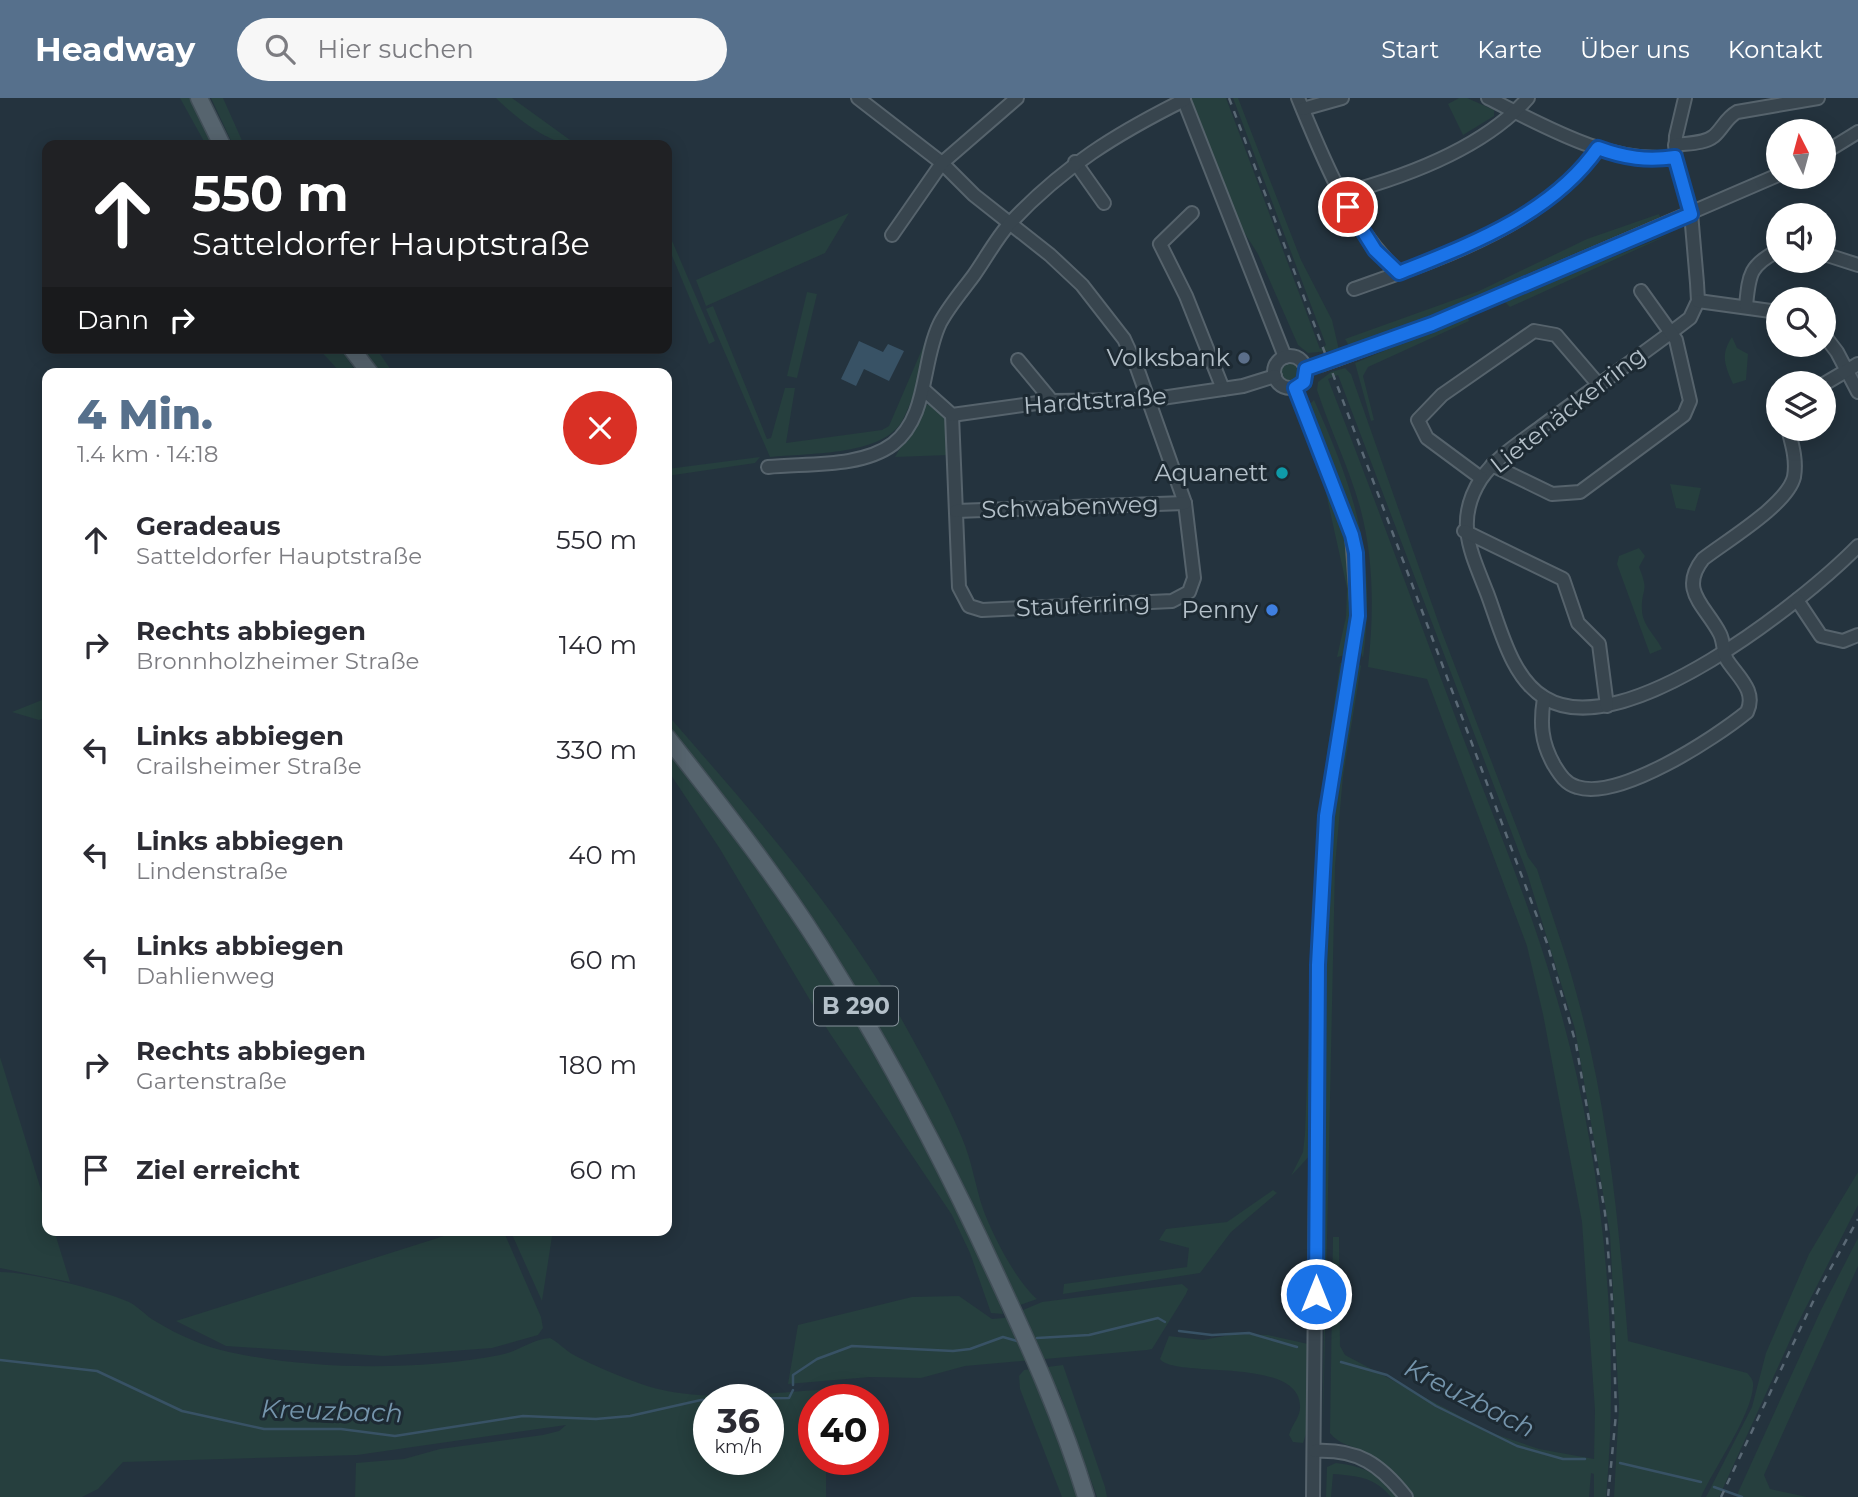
<!DOCTYPE html>
<html lang="de">
<meta charset="utf-8">
<style>
body{margin:0;font-family:Montserrat,sans-serif;background:#f7f7f7;color:#2b2b33;height:100vh;display:flex;flex-direction:column;font-size:26px;white-space:nowrap}
*{box-sizing:border-box;margin:0}
p{font-size:23px;color:#7c7c81}
.icon{flex:none;width:38px;height:38px;fill:none;stroke:currentColor;stroke-width:2;stroke-linecap:round;stroke-linejoin:round}
.map{position:relative;flex:1;overflow:hidden}
.side{position:absolute;left:42px;top:270px;width:630px;height:868px;display:flex;flex-direction:column;background:#fff;border-radius:14px;box-shadow:0 4px 18px #0003}
.side>*{flex:none}
.banner{position:absolute;left:42px;top:42px;width:630px;height:214px;border-radius:14px;box-shadow:0 4px 18px #0003;background:#202124;color:#fff;overflow:hidden}
.needle{width:46px;rotate:354deg}
.tools{position:absolute;left:1766px;top:21px;display:grid;gap:14px}
.tools a{display:grid;place-items:center;width:70px;height:70px;border-radius:50%;background:#fff;box-shadow:0 4px 18px #0003;font-size:35px}
.speed{position:absolute;left:693px;top:1286px;display:flex;gap:14px;font-size:35px;font-weight:700;text-align:center}
.speed>*{display:grid;place-content:center;width:91px;height:91px;border-radius:50%;background:#fff;box-shadow:0 4px 18px #0003;line-height:1}
.speed small{font-size:18px;font-weight:400}
.speed .limit{border:10px solid #d22;background:#fff;color:#111}
.pin{position:absolute;display:grid;place-items:center;width:60px;height:60px;color:#fff;margin:-30px;border:4px solid #fff;border-radius:50%;box-shadow:0 2px 7px #0007}
.me{position:absolute;width:77px;margin:-38px;rotate:0deg;stroke-linejoin:round;filter:drop-shadow(0 0 5px #0008)}
.turn{display:flex;align-items:center;gap:24px;height:147px;padding:0 35px;font-size:32px}
.turn .icon{width:91px;height:91px;stroke-width:2.5}
.turn b{display:block;font-size:49px;line-height:60px}
.then{display:flex;align-items:center;height:66px;padding:0 35px;background:#0003;gap:14px;font-size:26px}
.round{display:grid;place-items:center;flex:none;width:74px;height:74px;border-radius:37px;background:#f7f7f7}
.summary{display:flex;align-items:center;justify-content:space-between;height:119px;padding:0 35px}
h1{font-size:42px;font-weight:800;line-height:52px;color:#56708c}
ul{padding:0;list-style:none}
li{display:flex;align-items:center;gap:21px;height:105px;padding:0 35px}
li div{flex:1}
li b{display:block;font-size:26px}
li em{font-style:normal}
header{display:flex;align-items:center;gap:42px;box-sizing:border-box;height:98px;padding:0 35px;background:#56708c;color:#fff}
header strong{font-size:33px}
nav{display:flex;gap:38px;margin-inline-start:auto;font-size:24px}
.search{width:490px;height:63px;background:#f7f7f7;display:flex;align-items:center;gap:18px;box-sizing:border-box;padding:0 24px;border-radius:38px;color:#7c7c81;font-size:26px}
.map>svg:first-child{display:block}
.green{fill:#263f3e;fill-rule:evenodd}
.water{fill:#385265}
.lines{fill:none;stroke-linecap:round;stroke-linejoin:round}
.stream{stroke:#385265;stroke-width:2.5}
.minor-casing{stroke:#56636c;stroke-width:16}
.major-casing{stroke:#414e57;stroke-width:19}
.minor{stroke:#38454e;stroke-width:12}
.major{stroke:#56646e;stroke-width:16}
.rail{stroke:#5a6975;stroke-width:2.5;stroke-dasharray:7 7;stroke-linecap:butt}
.minor-bridge-casing{stroke:#56636c;stroke-width:16;stroke-linecap:butt}
.minor-bridge{stroke:#38454e;stroke-width:12}
.route-casing{stroke:#114b97;stroke-width:18}
.route{stroke:#1a73e8;stroke-width:12}
.service-dot{fill:#5c6f8a;stroke:#1d2a33;stroke-width:2.5}
.culture-dot{fill:#0f9aa8;stroke:#1d2a33;stroke-width:2.5}
.shop-dot{fill:#3f7fe0;stroke:#1d2a33;stroke-width:2.5}
.labels{text-anchor:middle;stroke-width:6;stroke-linejoin:round;paint-order:stroke}
.shield{fill:#1d2a33;stroke:#87939c;stroke-width:2}
.shield-label{font-size:23px;font-weight:bold;fill:#b4c0c9}
.poi-label{font-size:24px;fill:#b4c0c9;stroke:#1d2a33;text-anchor:end}
.street-label{font-size:24px;fill:#b4c0c9;stroke:#1d2a33}
.water-label{font-size:26px;font-style:italic;fill:#7595ac;stroke:#1d2a33}
</style>
<header>
<strong>Headway</strong>
<div class="search"><svg class="icon" aria-label="search" viewBox="0 0 24 24"><circle cx="10" cy="10" r="6"/><path d="M15 15l6 6"/></svg>Hier suchen</div>
<nav><a>Start</a><a>Karte</a><a>Über uns</a><a>Kontakt</a></nav>
</header>
<div class="map">
<svg width="1858" height="1399" viewBox="0 0 1858 1399">
<rect width="100%" height="100%" fill="#24333e"/>
<!-- green -->
<g class="green">
<polygon points="180,0 195,0 217,47 206,47"/>
<polygon points="211,0 223,0 244,47 233,47"/>
<path d="M496 0H512L577 47C549 47 516 20 496 0Z"/>
<polygon points="1190,0 1226,0 1320,251 1326,247 1233,0 1238,0 1301,162 1332,222 1339,252 1308,255 1298,247 1258,156 1240,128"/>
<polygon points="1459,0 1467,0 1494,12 1494,18 1463,37 1448,6"/>
<polygon points="849,115 825,155 706,208 696,182"/>
<polygon points="1659,116 1660,119 1359,248 1349,248 1345,241 1479,193 1587,141"/>
<polygon points="667,131 715,243 709,246 667,146"/>
<polygon points="1675,134 1510,209 1504,203"/>
<polygon points="807,194 817,196 797,280 787,278"/>
<path d="M713 208 767 341 771 340 785 290H795L786 345 882 332 889 328 932 228 937 229C928 253 913 305 901 325 879 358 807 355 770 359L706 211Z"/>
<polygon points="1467,218 1469,223 1368,269 1363,278 1374,322 1371,323 1355,265"/>
<path d="M1732 239 1737 250 1748 256 1746 282 1733 286C1725 267 1720 257 1732 239Z"/>
<polygon points="318,250 340,250 357,275 341,275"/>
<polygon points="359,250 376,250 393,275 377,275"/>
<circle cx="1291" cy="274" r="10"/>
<path d="M1345 270 1351 276 1440 529 1528 759 1537 771C1550 812 1565 852 1576 894 1608 1007 1619 1126 1628 1243L1747 1275C1751 1279 1754 1283 1753 1289 1751 1318 1714 1370 1701 1399H1614L1619 1308 1610 1136 1575 931 1527 775 1338 277 1328 281C1375 401 1419 522 1464 642 1497 728 1532 812 1557 901 1602 1056 1621 1238 1606 1399H1594V1376L1591 1375 1589 1399H1414C1399 1381 1385 1365 1364 1354 1352 1347 1339 1347 1330 1335L1333 1139H1339L1340 1248 1345 1257 1492 1335 1539 1351 1594 1361 1595 1312 1582 1124 1543 916 1527 848 1427 581 1368 569C1374 515 1374 461 1360 409 1349 369 1330 332 1317 292L1318 284 1331 274Z"/>
<path d="M1314 302C1355 393 1377 459 1363 560L1359 550 1363 493 1356 437 1345 395 1310 306Z"/>
<polygon points="934,306 945,315 949,357 895,359 925,307"/>
<polygon points="760,359 755,365 667,378 667,371"/>
<polygon points="1670,386 1701,390 1695,413 1676,410"/>
<path d="M1326 395C1358 434 1353 511 1346 557L1337 559 1346 519 1347 490Z"/>
<path d="M1639 450 1645 458 1639 469C1650 496 1641 489 1642 512 1642 527 1656 538 1662 551L1650 556 1617 466 1619 458Z"/>
<polygon points="1355,562 1361,568 1343,678 1335,768 1323,1329 1327,822 1335,710"/>
<polygon points="1340,565 1347,565 1314,807 1318,719"/>
<polygon points="47,600 47,619 39,622 12,614"/>
<path d="M667 616C751 713 838 810 902 922 923 960 945 999 962 1040 972 1063 975 1087 983 1111 992 1136 1016 1183 1037 1201L1020 1207 969 1100 707 682 667 630Z"/>
<path d="M667 652C774 785 871 931 945 1085 966 1128 988 1170 1003 1216L991 1215 970 1155 952 1117 829 934 720 751 667 671Z"/>
<polygon points="1313,815 1318,821 1312,1055 1291,1078 1303,1054 1305,1036"/>
<polygon points="0,959 47,1111 47,1132 54,1132 70,1184 0,1170"/>
<polygon points="1858,1074 1858,1107 1797,1227 1719,1399 1706,1399 1752,1309 1766,1255 1809,1156"/>
<polygon points="1273,1092 1277,1095 1231,1134 1200,1175 1063,1196 1064,1186 1187,1169 1189,1150 1159,1142 1166,1131 1227,1124"/>
<polygon points="463,1132 503,1132 541,1219 543,1230 538,1237 492,1250 384,1258 226,1248 176,1223"/>
<polygon points="510,1132 553,1132 542,1203"/>
<polygon points="1858,1140 1858,1168 1764,1377 1770,1391 1807,1399 1736,1399 1821,1212"/>
<path d="M0 1174C30 1174 102 1192 129 1204 139 1209 146 1218 155 1223 176 1236 205 1249 229 1254 312 1272 416 1273 500 1257 517 1254 533 1241 550 1240 558 1244 564 1251 572 1256 594 1268 623 1280 647 1288 701 1305 764 1295 819 1292L826 1289V1302H814V1362H826V1399H355L356 1365 404 1361 440 1351 543 1337 559 1333 566 1327 357 1357 123 1364 98 1391 82 1399H0ZM709 1302H768V1362H709Z"/>
<polygon points="1182,1186 1188,1191 1186,1196 1152,1251 1147,1252 965,1268 921,1280 870,1279 788,1286 798,1227 912,1199 959,1198 992,1221 1004,1220 1042,1204"/>
<path d="M1235 1236 1268 1237 1308 1246 1307 1333 1303 1345 1293 1344 1289 1337C1292 1326 1301 1319 1300 1307 1297 1258 1175 1281 1160 1261L1169 1238 1203 1242Z"/>
<polygon points="1063,1267 1105,1389 1107,1399 1097,1399 1058,1291 1040,1297 1079,1399 1062,1399 1020,1291 1019,1278 1024,1272"/>
<path d="M1336 1365C1366 1368 1380 1378 1401 1399H1391C1374 1379 1359 1378 1333 1376L1331 1399H1326L1327 1369Z"/>
</g>
<!-- water -->
<polygon class="water" points="859,243 883,254 888,246 904,253 889,283 864,271 856,288 841,281"/>
<g class="lines">
<!-- stream -->
<g class="stream">
<polyline points="1179,1233 1212,1237 1249,1235 1297,1249"/>
<polyline points="1037,1240 1089,1237 1158,1220 1165,1224"/>
<polyline points="0,1262 97,1273 182,1313 264,1331 341,1331 395,1338 523,1318 596,1321 630,1318 701,1302 789,1300 793,1292"/>
<polyline points="1341,1264 1387,1277 1436,1308 1517,1348 1563,1361 1585,1361"/>
<polyline points="793,1287 793,1277 817,1261 852,1248 953,1253 970,1251 1003,1239 1017,1243"/>
<polyline points="1620,1365 1701,1384"/>
<polyline points="1714,1389 1742,1399"/>
</g>
<!-- minor casing -->
<g class="minor-casing">
<g id="minor">
<polyline points="858,0 942,65 974,97 1050,157 1082,187 1124,241 1136,267 1185,405 1194,480 1189,494 1172,503 982,512 969,508 959,489 952,317"/>
<polyline points="1183,0 1285,259"/>
<path d="M1298 0C1324 63 1349 127 1399 175"/>
<path d="M1488 0C1546 29 1610 67 1675 59"/>
<path d="M1685 0 1676 38 1675 59 1691 115 1697 185 1698 203 1690 220C1641 258 1590 292 1541 329 1521 344 1495 360 1481 381 1454 423 1471 454 1487 495 1500 529 1511 580 1545 600 1623 648 1805 502 1858 448"/>
<polyline points="1303,11 1342,0"/>
<path d="M1675 47C1688 45 1704 46 1714 38 1723 30 1726 20 1737 14L1818 0"/>
<polyline points="1824,55 1858,34"/>
<polyline points="1075,64 1104,105"/>
<path d="M1341 96C1405 79 1483 51 1528 0"/>
<polyline points="1192,115 1160,146 1186,198 1223,291"/>
<polyline points="892,137 942,65 1017,0"/>
<polyline points="1824,156 1858,167"/>
<path d="M1354 191C1439 161 1544 128 1598 50"/>
<polyline points="1698,203 1778,214"/>
<path d="M1746 208C1749 178 1749 167 1778 153"/>
<polyline points="1824,237 1837,254 1858,294"/>
<circle cx="1290" cy="274" r="16"/>
<polyline points="1337,261 1432,226 1778,77"/>
<polyline points="1018,262 1052,303"/>
<polyline points="1824,286 1858,266"/>
<polyline points="1295,290 1352,437 1358,518 1326,717 1318,867 1313,1399"/>
<polyline points="924,292 952,317 1052,303 1148,302 1243,288 1275,278"/>
<polyline points="1492,367 1552,396 1580,394 1684,317 1690,303 1676,242 1641,193"/>
<path d="M768 369C806 365 861 370 893 346 929 318 921 264 940 225 949 208 963 192 974 177 986 160 997 139 1011 124 1064 68 1116 36 1184 2"/>
<polyline points="1481,380 1427,340 1418,322 1442,297 1534,233 1556,237 1598,286"/>
<polyline points="956,413 1185,405"/>
<polyline points="1464,433 1563,481 1578,525 1599,546 1607,608"/>
<polyline points="1797,502 1821,538 1843,543 1858,537"/>
<path d="M1544 600C1540 625 1541 644 1554 667 1560 677 1566 686 1577 689 1619 703 1715 640 1747 614 1757 593 1738 579 1727 562 1723 555 1724 544 1720 536 1706 508 1678 493 1703 461 1726 443 1787 407 1794 379 1797 362 1792 346 1788 331"/>
<path d="M1315 1353C1358 1351 1380 1366 1406 1399"/>
</g>
</g>
<!-- major casing -->
<g class="major-casing">
<g id="major">
<polyline points="199,0 222,47"/>
<polyline points="351,250 370,275"/>
<path d="M667 639C720 707 774 775 820 848 886 953 943 1061 995 1174 1029 1247 1063 1322 1086 1399"/>
</g>
</g>
<!-- minor -->
<use href="#minor" class="minor"/>
<!-- major -->
<use href="#major" class="major"/>
<!-- rail -->
<g class="rail">
<polyline points="1229,0 1547,845 1576,946 1605,1115 1613,1215 1616,1316 1608,1399"/>
<polyline points="1721,1399 1818,1193 1858,1121"/>
</g>
<!-- minor-bridge casing -->
<g class="minor-bridge-casing">
<polyline id="minor-bridge" points="1320,267 1337,261"/>
</g>
<!-- minor-bridge -->
<use href="#minor-bridge" class="minor-bridge"/>
</g>
<g class="lines">
<!-- route casing -->
<g class="route-casing">
<path id="route" d="M1316 1196 1318 867 1326 718 1358 518 1356 455 1352 437 1295 290 1304 284 1306 271 1432 226 1691 116 1675 59C1647 63 1625 60 1598 50 1552 116 1471 146 1399 175L1375 152 1348 109"/>
</g>
<!-- route -->
<use href="#route" class="route"/>
</g>
<!-- markers -->
<circle class="service-dot" cx="1244" cy="260" r="7"/>
<circle class="culture-dot" cx="1282" cy="375" r="7"/>
<circle class="shop-dot" cx="1272" cy="512" r="7"/>
<g class="labels">
<!-- shield labels -->
<rect class="shield" x="814" y="888.5" width="84" height="39" rx="5"/>
<g class="shield-label">
<text x="856" y="916">B 290</text>
</g>
<!-- poi labels -->
<g class="poi-label">
<text x="1230" y="268">Volksbank</text>
<text x="1268" y="383">Aquanett</text>
<text x="1258" y="520">Penny</text>
</g>
<!-- street labels -->
<g class="street-label">
<text transform="translate(1095 303) rotate(-4)" y="8">Hardtstraße</text>
<text transform="translate(1568 312) rotate(-38)" y="8">Lietenäckerring</text>
<text transform="translate(1070 409) rotate(-2)" y="8">Schwabenweg</text>
<text transform="translate(1083 507) rotate(-3)" y="8">Stauferring</text>
</g>
<!-- water labels -->
<g class="water-label">
<text transform="translate(1470 1300) rotate(27)" y="9">Kreuzbach</text>
<text transform="translate(332 1313) rotate(2)" y="9">Kreuzbach</text>
</g>
</g>
</svg>
<div class="tools">
<a><svg class="needle" viewBox="-14 -14 28 28"><path d="M0-13l5 13h-10z" fill="#e53935"/><path d="M0 13l5-13h-10z" fill="#7c7c81"/></svg></a>
<a><svg class="icon" aria-label="sound" viewBox="0 0 24 24"><path d="M4 9h4l5-4v14l-5-4H4zM17 9q2 3 0 6"/></svg></a>
<a><svg class="icon" aria-label="search" viewBox="0 0 24 24"><circle cx="10" cy="10" r="6"/><path d="M15 15l6 6"/></svg></a>
<a><svg class="icon" aria-label="layers" viewBox="0 0 24 24"><path d="M12 4l9 5-9 5-9-5zM3 14l9 5 9-5"/></svg></a>
</div>
<div class="speed"><div>36<small>km/h</small></div><div class="limit">40</div></div>
<div class="pin" style="left:1348px;top:109px;background:#d93025"><svg class="icon" aria-label="arrive" viewBox="0 0 24 24"><path d="M6 21V4h12l-3 4 3 4H6"/></svg></div>
<svg class="me" style="left:1316px;top:1196px" viewBox="-20 -20 40 40"><circle r="17" fill="#1a73e8" stroke="#fff" stroke-width="3"/><path d="M0-11L8 9 0 5-8 9z" fill="#fff"/></svg>
<div class="banner">
<div class="turn"><svg class="icon" aria-label="ahead" viewBox="0 0 24 24"><path d="M12 20V5M6 11l6-6 6 6"/></svg><div><b>550 m</b>Satteldorfer Hauptstraße</div></div>
<div class="then">Dann<svg class="icon" aria-label="right" viewBox="0 0 24 24"><path d="M7 20v-9h11M14 6l5 5-5 5"/></svg></div>
</div>
<section class="side">
<div class="summary"><div><h1>4 Min.</h1><p>1.4 km · 14:18</p></div><a class="round" style="background:#d93025;color:#fff"><svg class="icon" aria-label="close" viewBox="0 0 24 24"><path d="M6 6l12 12M18 6L6 18"/></svg></a></div>
<ul>
<li><svg class="icon" aria-label="ahead" viewBox="0 0 24 24"><path d="M12 20V5M6 11l6-6 6 6"/></svg><div><b>Geradeaus</b><p>Satteldorfer Hauptstraße</p></div><em>550 m</em></li>
<li><svg class="icon" aria-label="right" viewBox="0 0 24 24"><path d="M7 20v-9h11M14 6l5 5-5 5"/></svg><div><b>Rechts abbiegen</b><p>Bronnholzheimer Straße</p></div><em>140 m</em></li>
<li><svg class="icon" aria-label="left" viewBox="0 0 24 24"><path d="M17 20v-9H6M10 6l-5 5 5 5"/></svg><div><b>Links abbiegen</b><p>Crailsheimer Straße</p></div><em>330 m</em></li>
<li><svg class="icon" aria-label="left" viewBox="0 0 24 24"><path d="M17 20v-9H6M10 6l-5 5 5 5"/></svg><div><b>Links abbiegen</b><p>Lindenstraße</p></div><em>40 m</em></li>
<li><svg class="icon" aria-label="left" viewBox="0 0 24 24"><path d="M17 20v-9H6M10 6l-5 5 5 5"/></svg><div><b>Links abbiegen</b><p>Dahlienweg</p></div><em>60 m</em></li>
<li><svg class="icon" aria-label="right" viewBox="0 0 24 24"><path d="M7 20v-9h11M14 6l5 5-5 5"/></svg><div><b>Rechts abbiegen</b><p>Gartenstraße</p></div><em>180 m</em></li>
<li><svg class="icon" aria-label="arrive" viewBox="0 0 24 24"><path d="M6 21V4h12l-3 4 3 4H6"/></svg><div><b>Ziel erreicht</b></div><em>60 m</em></li>
</ul>
</section>
</div>
